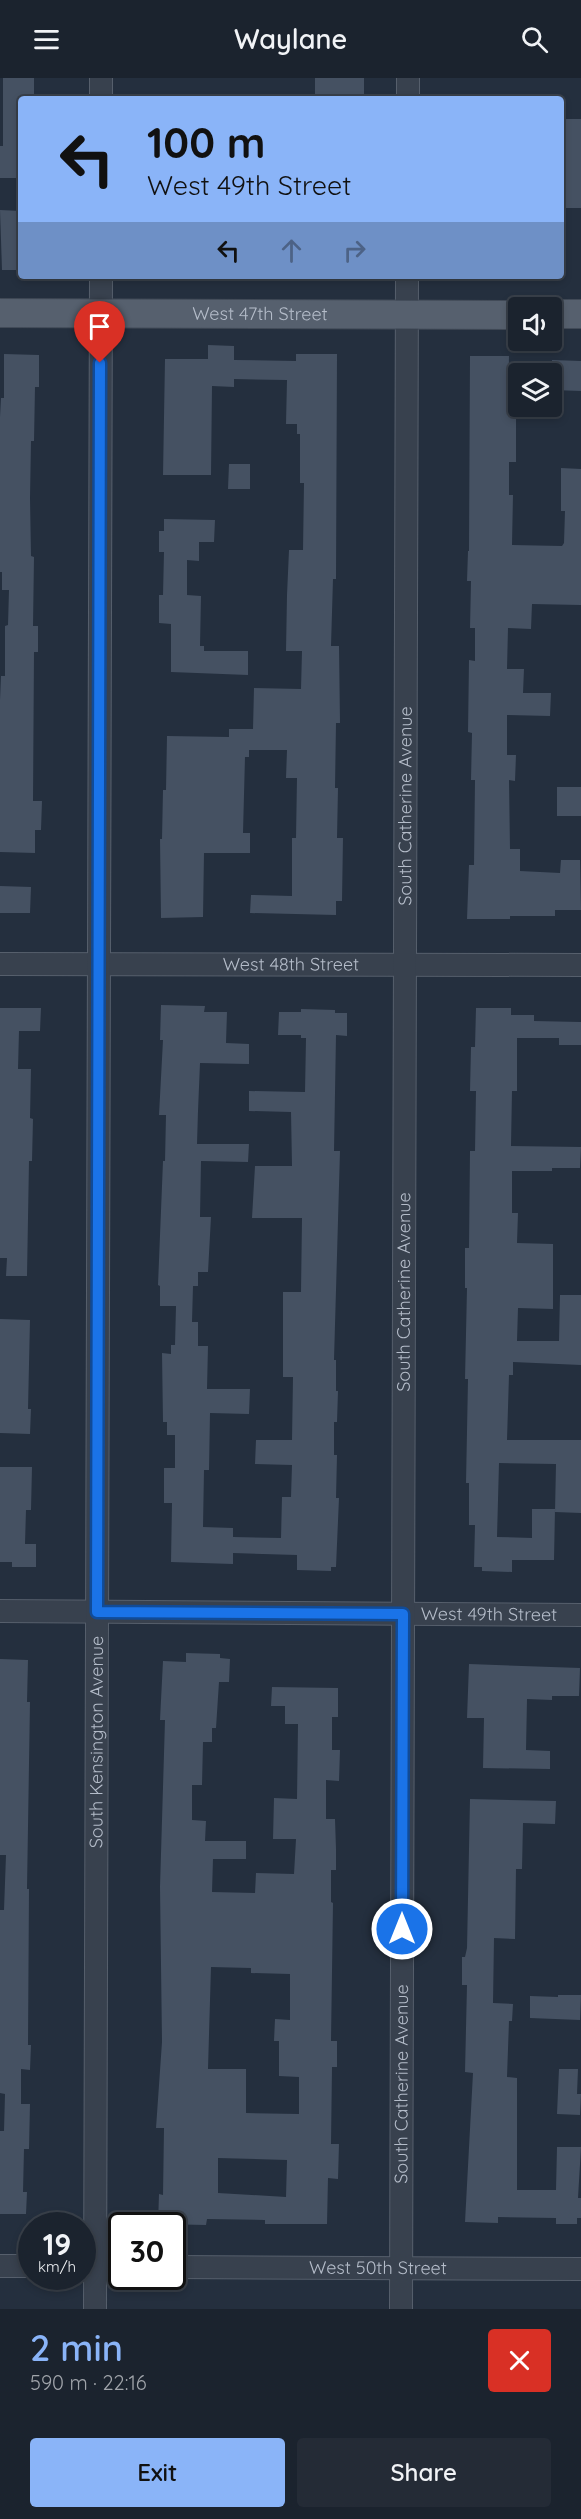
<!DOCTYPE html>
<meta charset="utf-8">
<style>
body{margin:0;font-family:Quicksand,sans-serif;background:#242b36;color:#f1f3f6;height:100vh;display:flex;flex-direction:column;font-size:22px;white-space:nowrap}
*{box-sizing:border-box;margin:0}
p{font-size:20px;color:#a0a4aa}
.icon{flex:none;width:33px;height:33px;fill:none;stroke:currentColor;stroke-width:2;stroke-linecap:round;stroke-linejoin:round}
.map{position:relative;height:2231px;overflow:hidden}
.drawer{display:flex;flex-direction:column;background:#1b232e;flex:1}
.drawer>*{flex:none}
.guide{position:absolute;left:18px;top:18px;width:546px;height:183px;border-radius:6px;box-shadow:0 3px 9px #0003,0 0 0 2px #39404a;background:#8ab4f8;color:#111;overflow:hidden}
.fabs{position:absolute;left:508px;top:219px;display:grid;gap:12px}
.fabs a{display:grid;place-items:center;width:54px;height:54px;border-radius:6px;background:#1b232e;box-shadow:0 3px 9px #0003,0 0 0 2px #39404a;font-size:30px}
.speed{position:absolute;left:18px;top:2134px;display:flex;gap:12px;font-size:30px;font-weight:700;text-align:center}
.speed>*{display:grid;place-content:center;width:78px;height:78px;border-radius:50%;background:#1b232e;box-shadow:0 3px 9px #0003,0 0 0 2px #39404a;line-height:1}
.speed small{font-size:15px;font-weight:400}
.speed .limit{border:3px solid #111;border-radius:9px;background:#fff;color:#111}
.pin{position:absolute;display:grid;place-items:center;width:51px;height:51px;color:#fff;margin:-62px -26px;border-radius:50% 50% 50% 0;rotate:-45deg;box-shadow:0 0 6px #0007}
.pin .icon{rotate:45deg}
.me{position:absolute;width:66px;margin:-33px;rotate:0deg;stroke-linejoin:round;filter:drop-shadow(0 0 4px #0008)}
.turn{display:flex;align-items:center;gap:21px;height:126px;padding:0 30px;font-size:27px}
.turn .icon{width:78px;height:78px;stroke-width:2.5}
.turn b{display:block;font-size:42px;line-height:51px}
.lanes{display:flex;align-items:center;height:57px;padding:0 30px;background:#0003;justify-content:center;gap:30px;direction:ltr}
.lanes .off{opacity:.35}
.round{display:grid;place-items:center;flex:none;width:63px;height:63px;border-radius:6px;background:#242b36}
.summary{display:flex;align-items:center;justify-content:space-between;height:102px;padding:0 30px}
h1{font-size:36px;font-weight:600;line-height:45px;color:#8ab4f8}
.primary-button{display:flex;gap:12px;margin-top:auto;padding:12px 30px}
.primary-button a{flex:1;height:69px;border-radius:6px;background:#8ab4f8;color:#111;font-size:24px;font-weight:600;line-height:69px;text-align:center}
.primary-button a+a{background:#242b36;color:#f1f3f6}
header{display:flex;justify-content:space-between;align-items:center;height:78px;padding:0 30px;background:#1b232e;font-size:27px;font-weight:600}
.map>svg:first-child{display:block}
.building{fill:#455162;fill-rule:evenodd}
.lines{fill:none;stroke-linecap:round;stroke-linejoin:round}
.minor-casing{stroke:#565f6c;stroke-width:24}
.major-casing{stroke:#414a57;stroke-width:30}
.minor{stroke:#38414e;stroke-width:22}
.major{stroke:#56606e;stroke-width:28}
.route-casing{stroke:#114b97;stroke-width:15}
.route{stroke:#1a73e8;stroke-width:10}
.labels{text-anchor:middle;stroke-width:4.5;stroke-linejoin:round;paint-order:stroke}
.street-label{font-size:18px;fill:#b4bcc9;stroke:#1d2633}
</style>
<header><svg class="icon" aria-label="menu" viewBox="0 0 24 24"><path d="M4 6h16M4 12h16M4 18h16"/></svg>Waylane<svg class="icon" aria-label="search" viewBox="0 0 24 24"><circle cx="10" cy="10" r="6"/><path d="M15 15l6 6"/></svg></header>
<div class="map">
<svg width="581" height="2231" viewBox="0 0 581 2231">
<rect width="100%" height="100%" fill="#242f3e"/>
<!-- building -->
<g class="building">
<polygon points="3,0 34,0 34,21 21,21 21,100 0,100 0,68 3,68"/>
<rect x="315" y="0" width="49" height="21"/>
<polygon points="565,41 581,41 581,130 564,130"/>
<polygon points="0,132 21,133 21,192 2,192"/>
<polygon points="208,267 234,268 234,282 296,283 296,276 337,276 336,501 333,501 331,568 339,568 340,645 336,645 335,710 338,710 337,760 343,760 342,823 336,823 336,837 250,835 251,817 292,818 292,760 296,760 297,700 286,700 287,672 249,672 249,679 245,679 243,755 250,755 250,775 204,775 203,839 161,840 160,761 162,761 163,712 166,712 167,658 229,659 229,651 253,651 254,610 301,611 302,573 286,573 287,517 289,472 303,472 304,405 300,405 300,356 297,356 297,346 286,346 287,302 234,301 234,309 212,308 211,397 163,397 165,281 208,281"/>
<polygon points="4,276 39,277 39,309 35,309 34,363 31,363 30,420 31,478 34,479 33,548 38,548 38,574 34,574 33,723 42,723 41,752 35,752 35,775 0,774 0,622 1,598 5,598 5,548 8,547 9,512 2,512 2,494 0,494 0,339 1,320 4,320"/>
<polygon points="470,278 509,278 508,328 516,328 516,384 509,384 509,417 513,417 512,467 562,468 564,465 565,433 561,433 561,390 581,391 581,527 532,526 531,551 508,550 507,591 524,591 523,615 551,615 550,638 507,637 507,677 516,677 515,703 509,702 510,771 520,771 520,793 560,795 561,782 580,782 581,832 555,832 555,838 510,838 510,841 467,841 469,787 474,787 475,702 471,702 472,655 468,654 469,582 475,583 475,550 470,550 471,503 467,503 468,473 469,473"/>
<polygon points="552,282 581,283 581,313 552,312"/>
<polygon points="229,386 250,386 250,411 228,411"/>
<polygon points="164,441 215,442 214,464 199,464 199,483 187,482 187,517 201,518 200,568 204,568 204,573 248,573 248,597 171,594 171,546 159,545 159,517 163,517 164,474 159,474 159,453 164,453"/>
<rect x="557" y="709" width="24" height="29"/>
<polygon points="0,808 31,809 30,835 0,835"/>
<polygon points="161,927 205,928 204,934 227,934 226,965 249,966 249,986 200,985 198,1033 197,1066 249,1066 248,1084 201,1083 200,1139 211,1139 208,1194 198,1194 198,1208 193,1208 192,1244 198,1244 198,1268 208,1268 207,1311 250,1311 249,1336 210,1335 209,1392 204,1392 203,1449 233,1450 233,1459 281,1460 282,1419 291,1419 292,1387 255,1386 256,1362 292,1362 293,1299 283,1299 283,1214 301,1214 302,1140 252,1140 255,1088 292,1088 291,1034 249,1033 249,1013 305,1014 306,960 301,960 301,957 278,957 279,934 301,934 301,931 335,932 335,935 347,935 347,958 336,957 334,1073 340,1073 334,1282 336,1282 336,1313 338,1313 337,1344 334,1344 334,1377 337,1377 336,1420 339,1420 336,1489 331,1489 331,1493 297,1492 297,1477 233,1475 233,1486 171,1484 172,1425 164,1425 164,1390 175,1390 175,1357 167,1357 167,1344 163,1344 162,1275 171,1276 171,1267 175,1267 176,1228 160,1228 160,1208 158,1207 163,1083 165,1083 166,1037 159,1037 163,962 160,962"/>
<polygon points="0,930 41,930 40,953 19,953 18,991 31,991 30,1040 33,1041 32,1083 29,1083 27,1198 6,1198 7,1180 0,1180"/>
<polygon points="476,930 511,930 511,937 534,937 534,943 581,944 581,967 559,967 559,960 517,960 517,1013 512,1013 511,1068 581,1069 580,1090 552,1090 552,1093 512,1093 512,1135 518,1135 517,1165 553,1166 553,1231 518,1230 517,1263 559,1263 560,1217 581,1217 581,1287 513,1284 513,1297 509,1297 507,1362 581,1362 581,1435 555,1434 556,1386 499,1385 497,1459 532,1460 532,1431 555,1431 554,1482 512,1482 512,1494 482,1493 482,1489 474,1489 475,1447 469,1447 469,1405 466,1405 468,1301 465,1301 467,1210 465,1210 465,1170 469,1170 470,1073 475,1073 476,1013 470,1013 471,969 475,969"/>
<polygon points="0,1241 30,1242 28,1331 31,1331 30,1356 0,1355"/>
<polygon points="0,1389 32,1389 31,1432 26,1432 25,1466 36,1466 36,1489 12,1489 12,1484 0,1484"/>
<path d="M186 1575 220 1576V1580L230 1581 229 1604H219L216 1650H212V1664H203L202 1707H192V1742L206 1743 205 1763H246V1781H213L212 1814 255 1815 256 1795 294 1796 296 1761H273L274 1720 297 1721 298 1646H285V1628H271L272 1609 338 1610V1639H332V1672H340L339 1703 326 1702V1741H335L336 1771V1792H331V1824L333 1825 331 1963H337V1989H332L331 2066H339L338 2101 328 2100 327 2146H265V2142L207 2141 206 2147 158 2146 159 2116 163 2117 164 2050H156L162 1964 160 1809 165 1642H160L161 1622 163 1583 186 1584ZM211 1889 251 1890V1895L290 1896V1942L275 1941 274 1963H279V1998L299 1999V2036L246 2035V1991H208ZM218 2080 287 2082 286 2119 218 2115Z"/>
<polygon points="0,1581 28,1582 27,1624 30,1624 27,1811 29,1811 28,1967 31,1967 30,1992 21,1991 21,2026 30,2026 29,2071 24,2071 23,2114 27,2114 26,2136 0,2136 0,2053 4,2053 5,2016 0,2015 0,1832 4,1832 6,1777 0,1777"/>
<polygon points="469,1586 580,1590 579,1618 552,1618 552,1622 527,1621 526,1672 550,1673 550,1691 483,1690 484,1640 467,1640"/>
<polygon points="470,1721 556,1723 555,1746 523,1745 522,1791 516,1791 515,1861 494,1860 493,1925 513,1926 512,1943 509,1943 507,1999 517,2000 517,2112 556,2112 557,2069 581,2069 578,2120 581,2120 581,2140 577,2140 577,2146 556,2146 556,2140 498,2139 498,2145 465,2144 473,1995 465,1994 467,1907 462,1907 462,1879 465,1879 467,1870"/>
<polygon points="558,1917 581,1917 580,1942 530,1940 530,1918 558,1919"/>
<polygon points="559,1991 578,1991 577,2016 581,2016 580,2037 557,2036"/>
</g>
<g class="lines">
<!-- minor casing -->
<g class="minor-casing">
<g id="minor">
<polyline points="101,21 101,0"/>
<polyline points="408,21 408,0"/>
<path id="s1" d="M0 886 581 887"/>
<path id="s2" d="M0 1533 581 1537"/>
<polyline points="0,2188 32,2188"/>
<polyline points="82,2188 122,2189"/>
<path id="s3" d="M172 2189 581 2191"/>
<path id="s4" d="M95 2231 101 198"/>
<path id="s5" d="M401 2231 407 198"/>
</g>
</g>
<!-- major casing -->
<g class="major-casing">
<g id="major">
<path id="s6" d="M0 235 519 237"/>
<polyline points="552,236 581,236"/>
</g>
</g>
<!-- minor -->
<use href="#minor" class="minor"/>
<!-- major -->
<use href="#major" class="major"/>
</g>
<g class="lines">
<!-- route casing -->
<g class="route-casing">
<polyline id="route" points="100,285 97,1534 403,1536 402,1851"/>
</g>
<!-- route -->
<use href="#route" class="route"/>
</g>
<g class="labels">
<!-- street labels -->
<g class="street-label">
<text dy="6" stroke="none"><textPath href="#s6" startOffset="260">West 47th Street</textPath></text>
<text dy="6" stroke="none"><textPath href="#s5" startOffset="1503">South Catherine Avenue</textPath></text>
<text dy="6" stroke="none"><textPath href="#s1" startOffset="291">West 48th Street</textPath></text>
<text dy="6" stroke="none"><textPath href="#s5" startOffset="1017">South Catherine Avenue</textPath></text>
<text dy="6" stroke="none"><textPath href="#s2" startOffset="489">West 49th Street</textPath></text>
<text dy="6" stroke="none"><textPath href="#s4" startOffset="567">South Kensington Avenue</textPath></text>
<text dy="6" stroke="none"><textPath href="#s5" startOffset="225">South Catherine Avenue</textPath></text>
<text dy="6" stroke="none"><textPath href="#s3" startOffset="206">West 50th Street</textPath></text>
</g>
</g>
</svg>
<div class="fabs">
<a><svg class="icon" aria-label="sound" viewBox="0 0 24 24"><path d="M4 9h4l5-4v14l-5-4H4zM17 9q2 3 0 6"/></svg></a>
<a><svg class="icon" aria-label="layers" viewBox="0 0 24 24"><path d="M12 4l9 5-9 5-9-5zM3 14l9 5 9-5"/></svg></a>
</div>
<div class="speed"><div>19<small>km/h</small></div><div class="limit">30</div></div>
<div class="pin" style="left:100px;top:285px;background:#d93025"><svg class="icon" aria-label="arrive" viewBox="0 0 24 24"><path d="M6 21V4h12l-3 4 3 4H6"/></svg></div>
<svg class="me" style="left:402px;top:1851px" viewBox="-20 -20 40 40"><circle r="17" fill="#1a73e8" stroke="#fff" stroke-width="3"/><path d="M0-11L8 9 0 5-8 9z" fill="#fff"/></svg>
<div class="guide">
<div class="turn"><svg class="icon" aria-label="left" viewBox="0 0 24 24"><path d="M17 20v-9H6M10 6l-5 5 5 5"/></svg><div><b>100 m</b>West 49th Street</div></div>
<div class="lanes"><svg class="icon" aria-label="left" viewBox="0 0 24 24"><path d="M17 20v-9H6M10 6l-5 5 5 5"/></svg><svg class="icon off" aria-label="ahead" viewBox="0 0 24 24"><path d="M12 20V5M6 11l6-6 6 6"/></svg><svg class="icon off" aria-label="right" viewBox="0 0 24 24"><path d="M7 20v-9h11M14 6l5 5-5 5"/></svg></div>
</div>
</div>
<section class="drawer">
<div class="summary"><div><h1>2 min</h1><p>590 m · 22:16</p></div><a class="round" style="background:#d93025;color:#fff"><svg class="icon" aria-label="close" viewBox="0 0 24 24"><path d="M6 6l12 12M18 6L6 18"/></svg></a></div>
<div class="primary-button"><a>Exit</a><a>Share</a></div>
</section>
